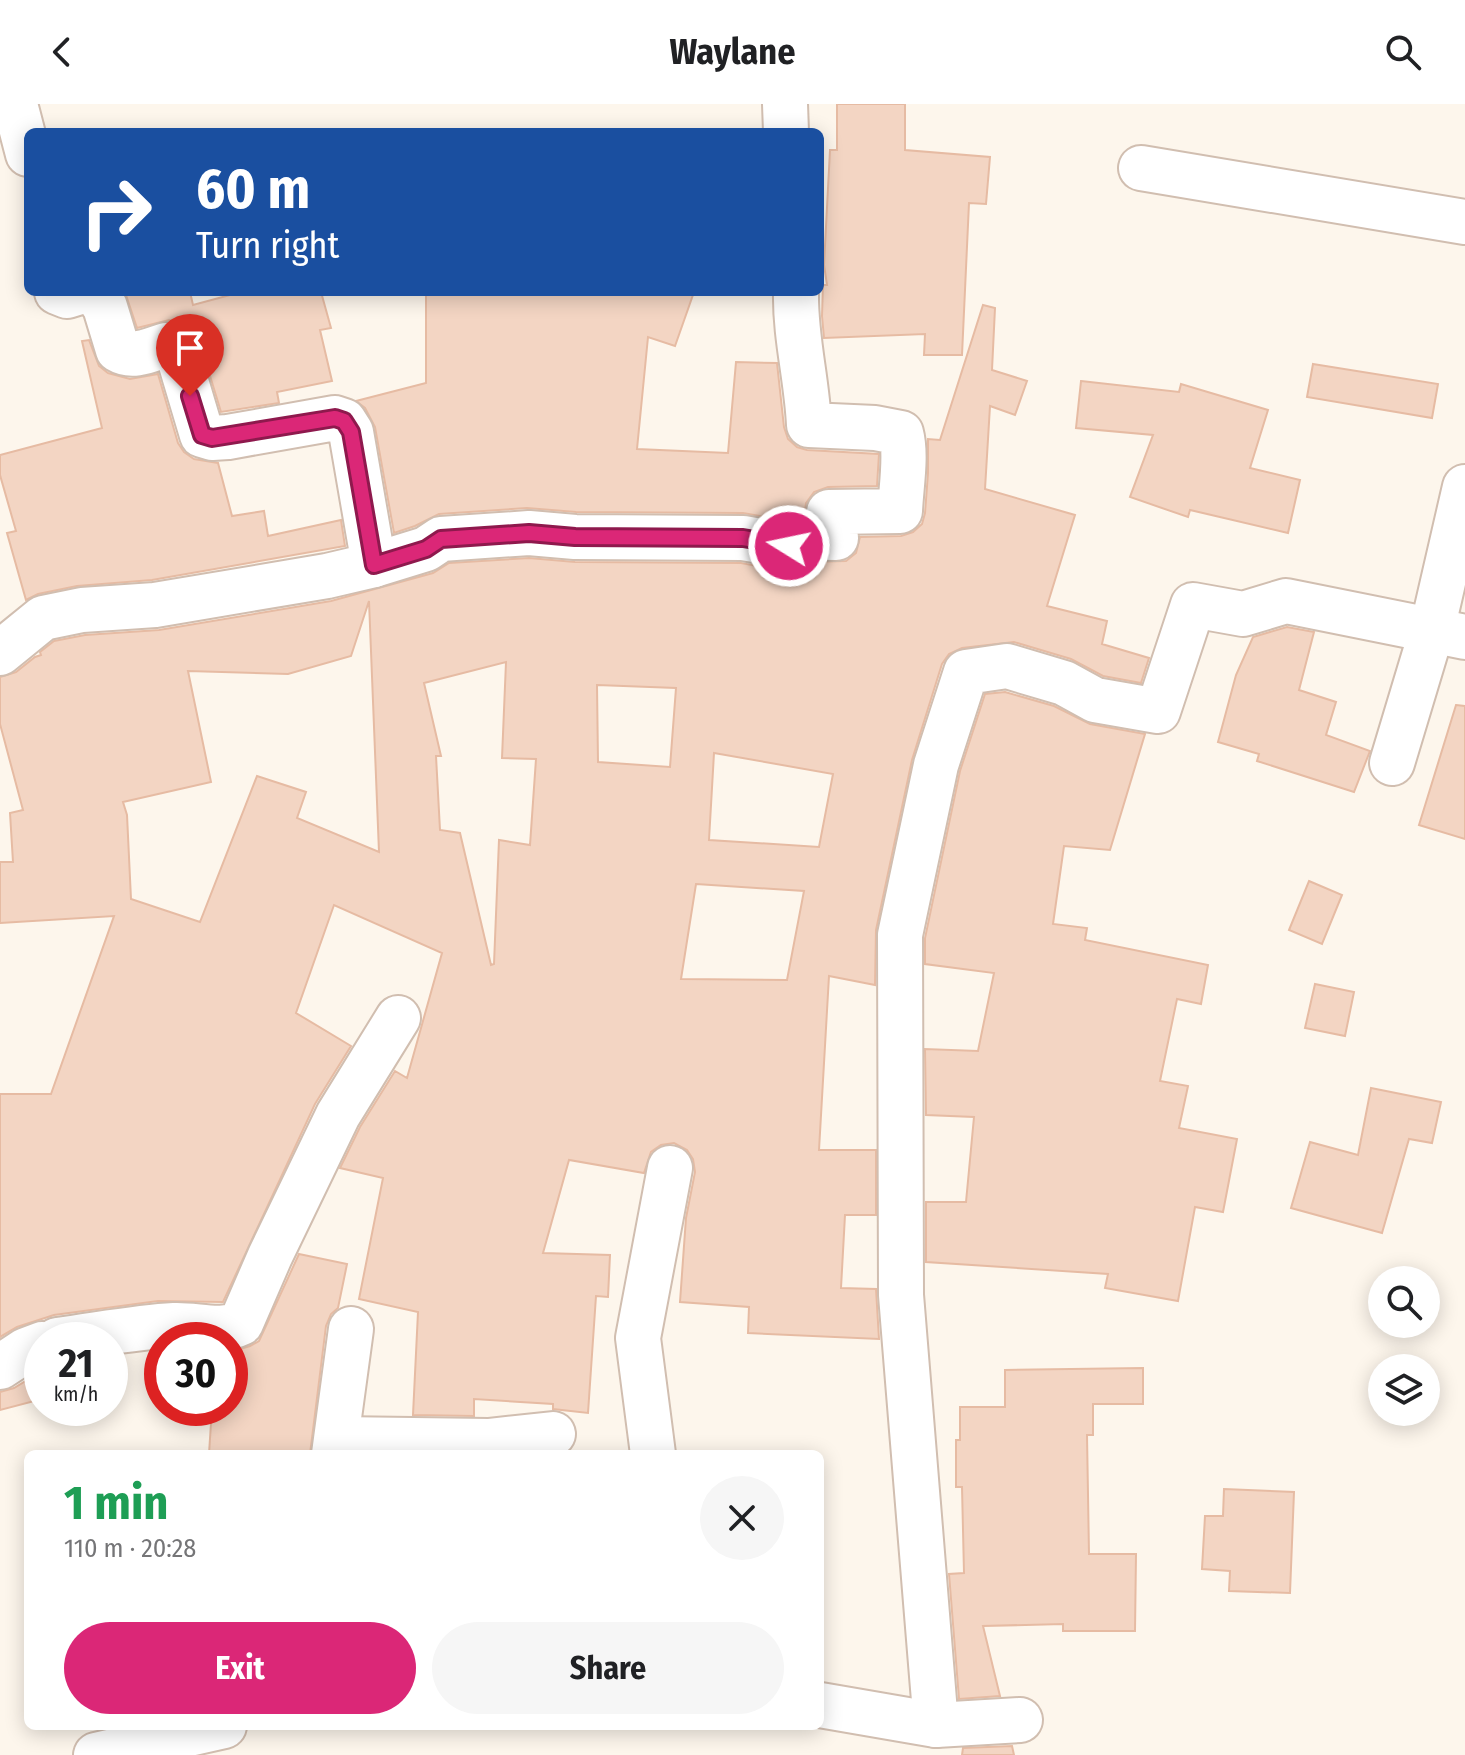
<!DOCTYPE html>
<meta charset="utf-8">
<style>
body{margin:0;font-family:"Fira Sans Condensed",sans-serif;background:#f6f6f6;color:#202124;height:100vh;display:flex;flex-direction:column;font-size:30px;white-space:nowrap}
*{box-sizing:border-box;margin:0}
p{font-size:26px;color:#757577}
.icon{flex:none;width:44px;height:44px;fill:none;stroke:currentColor;stroke-width:2;stroke-linecap:round;stroke-linejoin:round}
.map{position:relative;flex:1;overflow:hidden}
.details{position:absolute;left:24px;top:1346px;width:800px;height:280px;display:flex;flex-direction:column;background:#fff;border-radius:12px;box-shadow:0 4px 20px #0003}
.details>*{flex:none}
.top-card{position:absolute;left:24px;top:24px;width:800px;height:168px;border-radius:12px;box-shadow:0 4px 20px #0003;background:#1a4fa0;color:#fff;overflow:hidden}
.fabs{position:absolute;left:1368px;top:1162px;display:grid;gap:16px}
.fabs a{display:grid;place-items:center;width:72px;height:72px;border-radius:50%;background:#fff;box-shadow:0 4px 20px #0003;font-size:40px}
.speed{position:absolute;left:24px;top:1218px;display:flex;gap:16px;font-size:40px;font-weight:700;text-align:center}
.speed>*{display:grid;place-content:center;width:104px;height:104px;border-radius:50%;background:#fff;box-shadow:0 4px 20px #0003;line-height:1}
.speed small{font-size:20px;font-weight:400}
.speed .limit{border:12px solid #d22;background:#fff;color:#111}
.pin{position:absolute;display:grid;place-items:center;width:68px;height:68px;color:#fff;margin:-82px -34px;border-radius:50% 50% 50% 0;rotate:-45deg;box-shadow:0 0 8px #0007}
.pin .icon{rotate:45deg}
.me{position:absolute;width:88px;margin:-44px;rotate:280deg;stroke-linejoin:round;filter:drop-shadow(0 0 6px #0008)}
.turn{display:flex;align-items:center;gap:28px;height:168px;padding:0 40px;font-size:36px}
.turn .icon{width:104px;height:104px;stroke-width:2.5}
.turn b{display:block;font-size:56px;line-height:68px}
.round{display:grid;place-items:center;flex:none;width:84px;height:84px;border-radius:42px;background:#f6f6f6}
.summary{display:flex;align-items:center;justify-content:space-between;height:136px;padding:0 40px}
h1{font-size:48px;font-weight:700;line-height:60px;color:#1e9e55}
.button{display:flex;gap:16px;margin-top:auto;padding:16px 40px}
.button a{flex:1;height:92px;border-radius:48px;background:#db2777;color:#fff;font-size:32px;font-weight:700;line-height:92px;text-align:center}
.button a+a{background:#f6f6f6;color:#202124}
header{display:flex;justify-content:space-between;align-items:center;height:104px;padding:0 40px;background:#fff;font-size:36px;font-weight:700}
.map>svg:first-child{display:block}
.building{fill:#f3d5c3;stroke:#e6bba3;stroke-width:2;fill-rule:evenodd}
.lines{fill:none;stroke-linecap:round;stroke-linejoin:round}
.minor-casing{stroke:#d1beb0;stroke-width:48}
.minor{stroke:#fff;stroke-width:44}
.route-casing{stroke:#8e194d;stroke-width:20}
.route{stroke:#db2777;stroke-width:14}
</style>
<header><svg class="icon" aria-label="back" viewBox="0 0 24 24"><path d="M15 5l-7 7 7 7"/></svg>Waylane<svg class="icon" aria-label="search" viewBox="0 0 24 24"><circle cx="10" cy="10" r="6"/><path d="M15 15l6 6"/></svg></header>
<div class="map">
<svg width="1465" height="1651" viewBox="0 0 1465 1651">
<rect width="100%" height="100%" fill="#fdf6ec"/>
<!-- building -->
<g class="building">
<polygon points="837,0 905,0 905,46 990,53 986,100 969,99 962,251 924,251 925,230 824,234 822,212 823,181 827,181 824,161 830,46 837,46"/>
<polygon points="125,188 190,188 193,201 241,188 321,188 331,224 320,226 332,277 277,288 279,299 221,308 200,239 189,225 169,216 137,224"/>
<polygon points="426,188 694,188 675,242 648,233 637,345 728,349 736,258 777,259 784,323 788,335 797,343 807,346 879,350 877,382 828,383 814,388 806,399 805,408 793,408 777,415 743,409 576,408 527,404 439,410 415,422 394,429 375,323 365,304 356,297 426,279"/>
<path d="M983 201 995 204 992 266 1027 277 1015 311 990 302 985 385 1075 411 1047 502 1107 517 1102 540 1149 554 1141 579 1103 572 1071 555 1014 538 962 544 949 550 942 560 912 656 876 826 875 881 829 872 819 1046H876V1111H845L841 1184 876 1185 879 1235 748 1229 749 1203 680 1198 686 1114 695 1068 693 1055 687 1046 674 1039 661 1041 651 1048 644 1069 569 1056 543 1149 610 1151 608 1193 596 1192 588 1309 553 1305V1300L474 1295V1312L413 1311 418 1208 359 1195 383 1074 340 1064 360 1023 395 967 407 974 442 849 334 801 296 909 351 942 315 1000 223 1198 158 1197 54 1211 17 1223 0 1233V990H51L114 812 0 819V758H13L10 709 23 706 0 620V573L16 568 35 553 41 551 40 548 54 537 85 531 159 526 331 497 433 469 449 459 529 454 575 458 741 459 785 467 796 466 807 458 846 457 856 449 860 433 901 432 913 428 922 420 925 409 928 369V335L940 336ZM369 497 379 748 297 714 306 688 257 672 200 818 131 795 127 711 123 698 211 678 188 567 288 570 351 552ZM506 558 502 654 536 655 530 741 499 736 494 860 491 861 460 729 440 726 436 652H441L424 579ZM597 581 676 584 670 663 598 658ZM714 649 833 670 819 743 709 736ZM696 780 804 787 787 876 681 875Z"/>
<polygon points="89,236 99,262 108,269 130,275 158,270 178,339 184,348 194,355 218,359 232,412 264,407 268,432 341,416 345,442 152,476 77,482 38,490 26,496 7,429 16,427 0,371 0,351 102,324 82,237"/>
<polygon points="1313,260 1438,280 1432,314 1307,293"/>
<polygon points="1081,277 1179,288 1181,280 1268,306 1250,364 1300,376 1288,429 1190,406 1188,413 1130,393 1153,331 1076,324"/>
<polygon points="1287,523 1314,528 1299,586 1336,598 1326,631 1370,647 1354,688 1257,657 1259,650 1218,638 1236,571 1253,533"/>
<polygon points="1005,588 1054,602 1090,620 1145,630 1110,746 1064,742 1053,820 1087,824 1085,836 1208,861 1201,900 1177,895 1160,977 1188,982 1179,1024 1237,1035 1223,1108 1195,1103 1178,1197 1105,1184 1108,1170 926,1158 926,1098 966,1098 974,1013 926,1011 925,945 978,947 994,869 925,860 925,834 960,667 985,590"/>
<polygon points="1456,601 1465,602 1465,735 1419,721"/>
<polygon points="1309,777 1342,791 1322,840 1289,826"/>
<polygon points="1315,880 1354,888 1345,932 1305,924"/>
<polygon points="1371,984 1441,998 1432,1039 1409,1035 1382,1129 1291,1104 1310,1038 1358,1051"/>
<polygon points="299,1150 347,1160 338,1204 331,1210 326,1222 310,1350 209,1350 212,1304 230,1304 230,1248 250,1242 259,1237"/>
<polygon points="1143,1264 1143,1300 1093,1300 1093,1331 1087,1331 1089,1450 1136,1450 1135,1527 1063,1527 1063,1520 983,1522 1000,1592 959,1595 949,1470 964,1469 962,1383 956,1383 956,1336 960,1336 960,1303 1005,1303 1005,1266"/>
<polygon points="42,1267 42,1295 0,1306 0,1288 14,1284"/>
<polygon points="1224,1385 1294,1388 1290,1489 1229,1487 1230,1467 1202,1465 1205,1412 1223,1412"/>
<polygon points="1012,1642 1014,1651 962,1651 963,1644"/>
</g>
<g class="lines">
<!-- minor casing -->
<g class="minor-casing">
<g id="minor">
<polyline points="15,0 28,50"/>
<polyline points="785,0 786,28"/>
<polyline points="1141,64 1465,118"/>
<polyline points="57,188 67,192 80,188"/>
<path d="M95 188 105 203 118 246C133 255 150 246 166 241L177 247 202 331 212 334 228 333 335 314 344 317 351 328 374 461"/>
<path d="M0 549 43 514 82 506 155 501 327 472 374 461 426 445 441 435 529 429 575 433 743 434 789 442 793 433 836 434 829 408 900 407C901 383 907 351 901 329L875 324 809 321C807 276 795 233 796 188"/>
<polyline points="1392,659 1432,526 1465,383"/>
<path d="M57 1236C96 1231 136 1223 174 1221 197 1220 221 1229 241 1219L270 1152 338 1011 398 914"/>
<polyline points="0,1263 26,1246 42,1240"/>
<polyline points="337,1335 488,1337"/>
<polyline points="334,1350 351,1225"/>
<polyline points="487,1350 488,1337 553,1330"/>
<polyline points="653,1350 638,1234 670,1064"/>
<polyline points="820,1601 936,1621 1020,1616"/>
<polyline points="936,1621 901,1191 900,831 936,661 966,568 1007,562 1064,579 1095,596 1158,607 1193,501 1243,510 1286,497 1465,533"/>
<polyline points="96,1651 224,1622"/>
</g>
</g>
<!-- minor -->
<use href="#minor" class="minor"/>
</g>
<g class="lines">
<!-- route casing -->
<g class="route-casing">
<polyline id="route" points="190,292 202,331 212,334 335,314 344,317 351,328 374,461 426,445 441,435 529,429 575,433 743,434 789,442"/>
</g>
<!-- route -->
<use href="#route" class="route"/>
</g>
</svg>
<div class="fabs">
<a><svg class="icon" aria-label="search" viewBox="0 0 24 24"><circle cx="10" cy="10" r="6"/><path d="M15 15l6 6"/></svg></a>
<a><svg class="icon" aria-label="layers" viewBox="0 0 24 24"><path d="M12 4l9 5-9 5-9-5zM3 14l9 5 9-5"/></svg></a>
</div>
<div class="speed"><div>21<small>km/h</small></div><div class="limit">30</div></div>
<div class="pin" style="left:190px;top:292px;background:#d93025"><svg class="icon" aria-label="arrive" viewBox="0 0 24 24"><path d="M6 21V4h12l-3 4 3 4H6"/></svg></div>
<svg class="me" style="left:789px;top:442px" viewBox="-20 -20 40 40"><circle r="17" fill="#db2777" stroke="#fff" stroke-width="3"/><path d="M0-11L8 9 0 5-8 9z" fill="#fff"/></svg>
<div class="top-card">
<div class="turn"><svg class="icon" aria-label="right" viewBox="0 0 24 24"><path d="M7 20v-9h11M14 6l5 5-5 5"/></svg><div><b>60 m</b>Turn right</div></div>
</div>
<section class="details">
<div class="summary"><div><h1>1 min</h1><p>110 m · 20:28</p></div><a class="round"><svg class="icon" aria-label="close" viewBox="0 0 24 24"><path d="M6 6l12 12M18 6L6 18"/></svg></a></div>
<div class="button"><a>Exit</a><a>Share</a></div>
</section>
</div>
